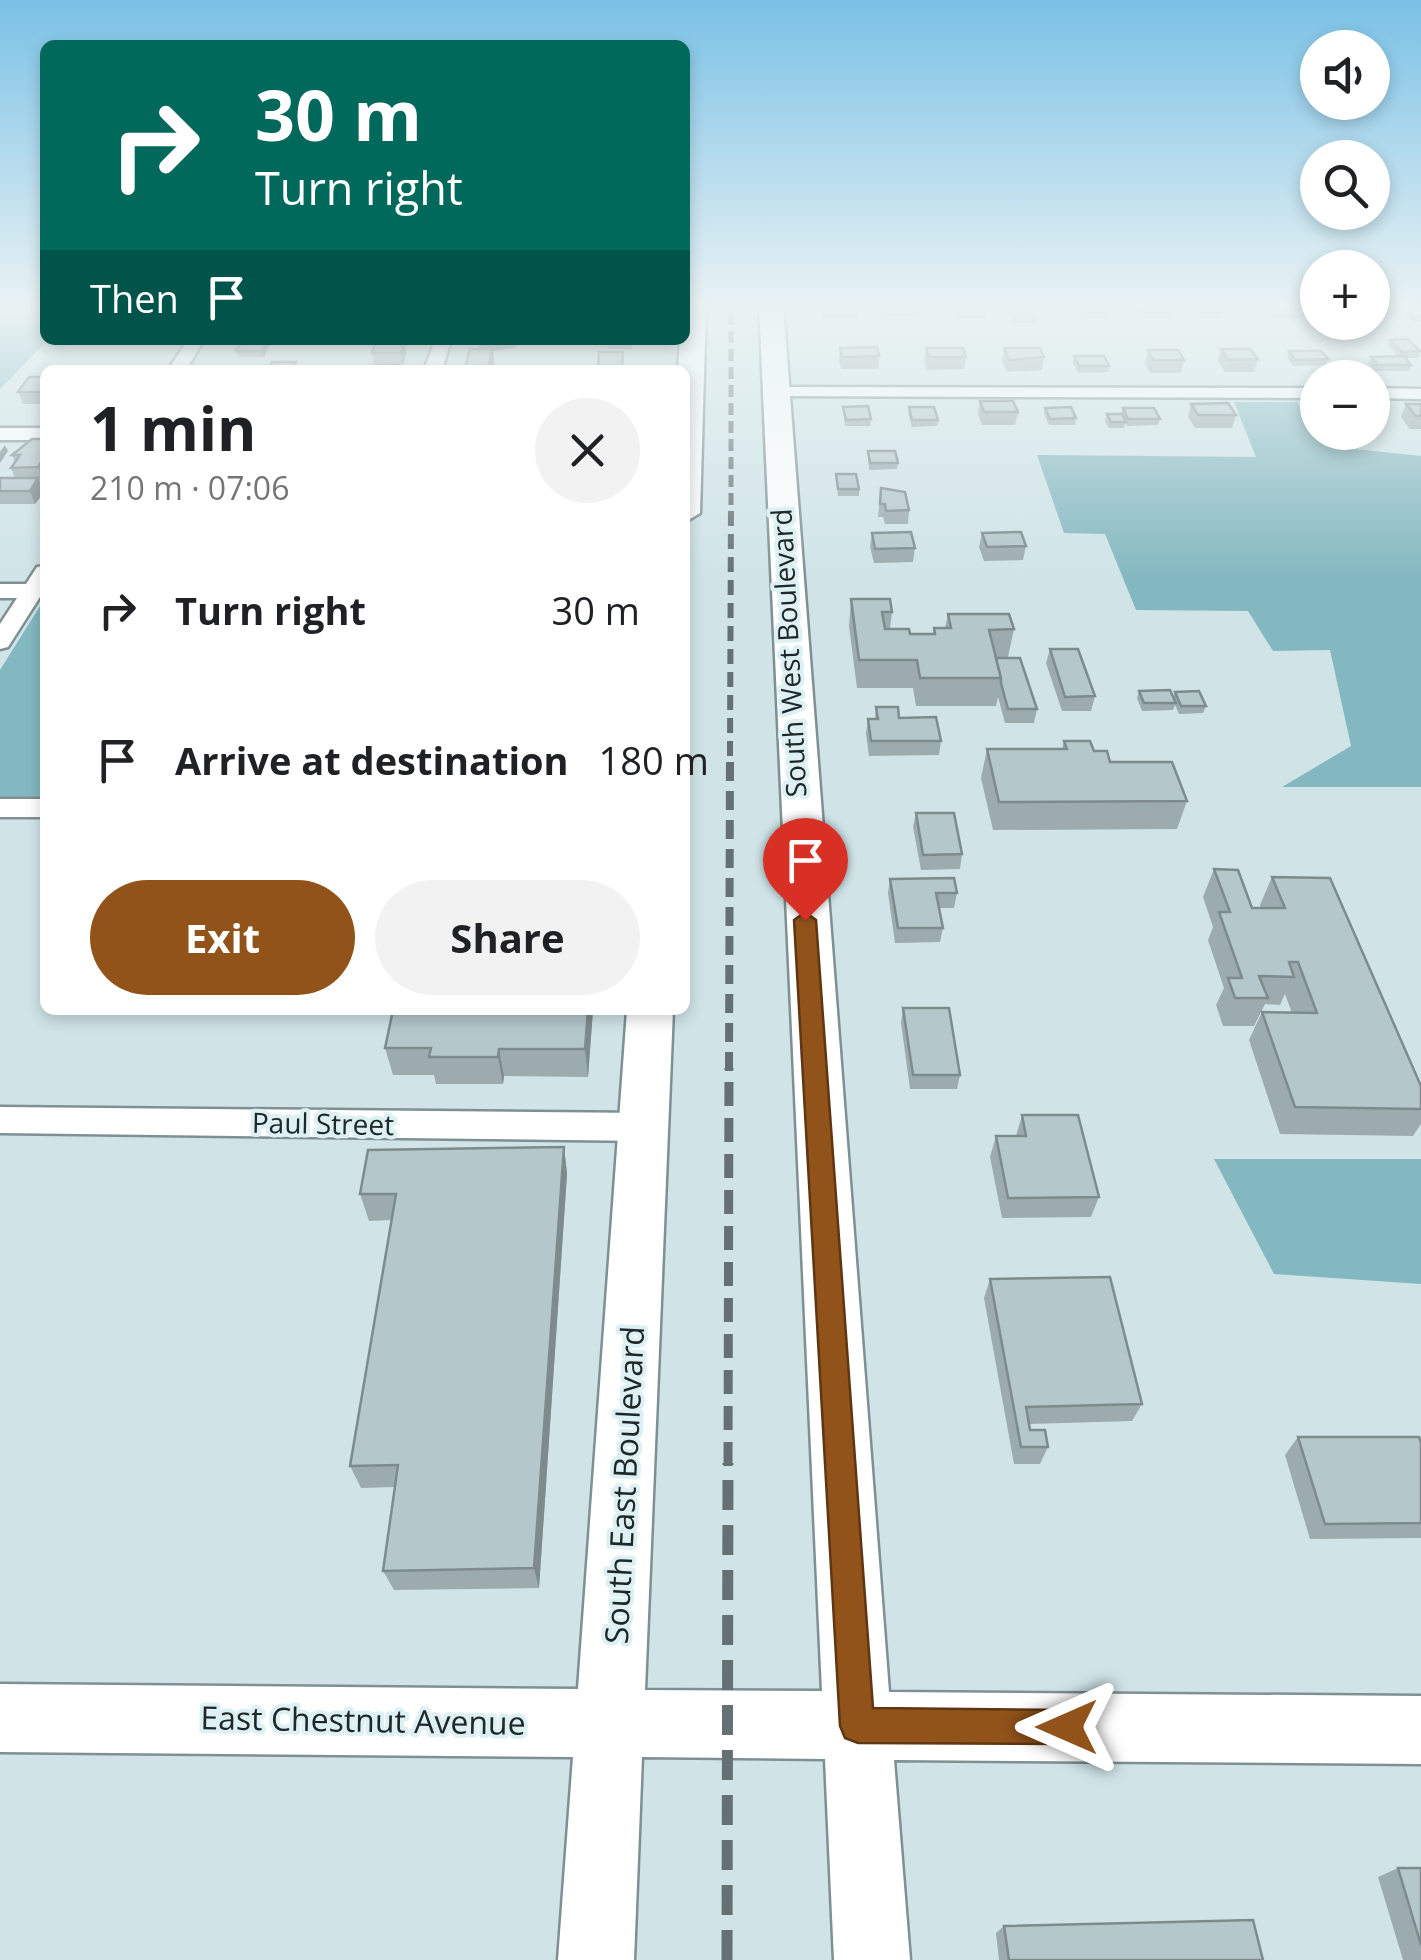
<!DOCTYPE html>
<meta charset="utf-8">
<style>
body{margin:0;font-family:"Open Sans",sans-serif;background:#f2f2f2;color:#202124;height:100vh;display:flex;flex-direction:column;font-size:38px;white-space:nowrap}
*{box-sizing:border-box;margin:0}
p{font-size:32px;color:#757577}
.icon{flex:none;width:55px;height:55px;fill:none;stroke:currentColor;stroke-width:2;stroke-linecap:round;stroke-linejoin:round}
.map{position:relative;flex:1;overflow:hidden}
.panel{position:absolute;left:40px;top:365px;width:650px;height:650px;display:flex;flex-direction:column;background:#fff;border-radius:15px;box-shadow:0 5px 15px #0003}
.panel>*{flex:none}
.banner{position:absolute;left:40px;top:40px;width:650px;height:305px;border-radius:15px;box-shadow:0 5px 15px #0003;background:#00695c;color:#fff;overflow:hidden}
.fabs{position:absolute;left:1300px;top:30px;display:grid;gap:20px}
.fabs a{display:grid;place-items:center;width:90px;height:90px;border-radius:50%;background:#fff;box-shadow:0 5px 15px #0003;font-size:50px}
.pin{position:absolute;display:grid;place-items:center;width:85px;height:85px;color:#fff;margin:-102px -42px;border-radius:50% 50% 50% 0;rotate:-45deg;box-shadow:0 0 10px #0007}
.pin .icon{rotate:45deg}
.me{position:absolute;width:110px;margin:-55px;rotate:270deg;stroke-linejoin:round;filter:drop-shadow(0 0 8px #0008)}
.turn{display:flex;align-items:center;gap:35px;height:210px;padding:0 50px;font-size:45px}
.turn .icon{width:130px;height:130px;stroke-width:2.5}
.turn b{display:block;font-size:70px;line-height:85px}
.then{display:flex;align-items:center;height:95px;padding:0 50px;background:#0003;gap:20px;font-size:38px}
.round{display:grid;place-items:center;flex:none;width:105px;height:105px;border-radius:52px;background:#f2f2f2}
.overview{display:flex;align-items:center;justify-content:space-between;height:170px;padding:0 50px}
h1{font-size:60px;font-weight:700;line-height:75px}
.cta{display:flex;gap:20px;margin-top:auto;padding:20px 50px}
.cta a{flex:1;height:115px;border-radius:60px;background:#92531b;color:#fff;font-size:40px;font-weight:700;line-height:115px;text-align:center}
.cta a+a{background:#f2f2f2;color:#202124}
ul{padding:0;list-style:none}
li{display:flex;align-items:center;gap:30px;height:150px;padding:0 50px}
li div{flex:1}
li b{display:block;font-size:38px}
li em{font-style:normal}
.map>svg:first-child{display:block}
.green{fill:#84b8c0}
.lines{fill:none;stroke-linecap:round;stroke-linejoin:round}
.street-casing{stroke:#7e9093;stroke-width:5}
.secondary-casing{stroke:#7e9093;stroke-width:5}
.street{fill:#fff;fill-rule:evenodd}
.secondary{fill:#fff;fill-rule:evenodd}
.rail-far4{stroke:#647072;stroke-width:5;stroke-dasharray:12 6;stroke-linecap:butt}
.rail-far3{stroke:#647072;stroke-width:6;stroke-dasharray:15 8;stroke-linecap:butt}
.rail-far2{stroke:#647072;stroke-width:8;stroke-dasharray:19 10;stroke-linecap:butt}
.rail-far1{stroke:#647072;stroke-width:9;stroke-dasharray:24 12;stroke-linecap:butt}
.rail{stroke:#647072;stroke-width:11;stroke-dasharray:30 15;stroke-linecap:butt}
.wall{fill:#9babae}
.shaded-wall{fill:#7e8b8d}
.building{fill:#b4c7ca;stroke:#7e8b8d;stroke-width:2.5}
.route{fill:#92531b;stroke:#5f3612;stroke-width:2.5}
.labels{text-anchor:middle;stroke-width:8;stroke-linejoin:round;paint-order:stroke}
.street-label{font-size:28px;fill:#202728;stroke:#ddf1f4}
.near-street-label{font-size:32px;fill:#202728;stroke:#ddf1f4}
</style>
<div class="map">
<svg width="1421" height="1960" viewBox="0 0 1421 1960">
<rect width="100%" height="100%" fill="#d0e4e7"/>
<!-- green -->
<g class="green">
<polygon points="0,313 45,313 48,340 0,389"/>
<polygon points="1234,402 1297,402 1325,446 1421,456 1421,787 1282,787 1351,746 1330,650 1273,651 1248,611 1136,610 1105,534 1064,533 1037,455 1256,457"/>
<polygon points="45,598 45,799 0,799 0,670"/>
<polygon points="1214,1159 1421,1159 1421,1284 1274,1274"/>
</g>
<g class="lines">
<!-- street casing -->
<g class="street-casing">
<g id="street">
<polygon points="188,340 204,340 186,370 168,370"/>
<polygon points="435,340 451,340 442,370 424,370"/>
<polygon points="769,387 1318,388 1318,398 775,396 769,395"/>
<polygon points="1372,388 1421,389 1421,399 1372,398"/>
<rect x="0" y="428" width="45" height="12"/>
<polygon points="45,566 45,589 8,647 0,649 0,624 17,598 0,598 0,584 26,584 37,567"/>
<rect x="0" y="799" width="45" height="18"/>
<polygon points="0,1107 645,1113 657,1117 662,1127 657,1137 645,1141 0,1133"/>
</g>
</g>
<!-- secondary casing -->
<g class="secondary-casing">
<g id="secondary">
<polygon points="685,304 706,304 700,513 685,522 685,370 678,370 680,340 685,340"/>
<polygon points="759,304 783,304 889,1692 1421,1696 1421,1764 894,1760 910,1960 834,1960 825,1759 642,1757 634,1960 558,1960 573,1757 0,1752 0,1684 578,1689 627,1010 673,1010 645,1690 822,1691"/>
</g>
</g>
<!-- street -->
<use href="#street" class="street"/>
<!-- secondary -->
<use href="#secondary" class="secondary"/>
<!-- rail-far4 -->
<polyline class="rail-far4" points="731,505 731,304"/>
<!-- rail-far3 -->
<polyline class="rail-far3" points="730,756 731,503"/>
<!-- rail-far2 -->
<polyline class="rail-far2" points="729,1071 730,754"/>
<!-- rail-far1 -->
<polyline class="rail-far1" points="728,1466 729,1068"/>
<!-- rail -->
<polyline class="rail" points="727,1960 728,1463"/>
</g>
<!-- wall -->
<g class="wall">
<polygon points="821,304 858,304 858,318 823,319"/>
<polygon points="878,304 921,304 920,317 879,315"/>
<polygon points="954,304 986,304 985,319 956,319 953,309"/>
<polygon points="1008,304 1036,304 1039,311 1037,323 1014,323 1007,309"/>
<polygon points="1079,304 1112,312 1110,318 1082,318 1078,309"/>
<polygon points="1140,304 1174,312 1172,318 1144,318 1139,310"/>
<polygon points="1194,304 1223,312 1222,318 1198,318 1193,309"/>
<polygon points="1267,304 1303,304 1306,307 1302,319 1271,318 1265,310"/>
<polygon points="1407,309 1421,309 1421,322 1412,322 1405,315"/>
<polygon points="478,340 517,340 515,348 493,351 494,361 492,370 465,370 465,368 479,349"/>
<polygon points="607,340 633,340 632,349 608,349"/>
<polygon points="1390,340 1420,351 1418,358 1406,358 1411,365 1409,371 1375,371 1368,363 1371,357 1398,356 1388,346"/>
<polygon points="404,342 406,354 403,365 374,366 372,353"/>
<polygon points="269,346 264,357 238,357 236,351"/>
<polygon points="840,348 879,356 878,369 841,369 839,360"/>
<polygon points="926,348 966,357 964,369 927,370 924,360"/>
<polygon points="1004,348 1044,357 1042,370 1007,372 1002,361"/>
<polygon points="1221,349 1258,359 1254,372 1225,372 1218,361"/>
<polygon points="1148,350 1184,360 1181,373 1150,373 1145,363"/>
<polygon points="1289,351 1328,359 1326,365 1293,366 1287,357"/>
<polygon points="1074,356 1109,366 1108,372 1078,373 1073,363"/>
<polygon points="45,377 45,404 23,404 18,392"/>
<polygon points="980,401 1018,412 1015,425 982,425 978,414"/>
<polygon points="1191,404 1236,415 1232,428 1195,428 1188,417"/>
<polygon points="1406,404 1421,404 1421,429 1410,429 1401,417"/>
<polygon points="1372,406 1379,414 1374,427 1372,427"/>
<polygon points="843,407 871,419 870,426 845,426"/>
<polygon points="909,407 938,420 937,426 912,427 908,413"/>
<polygon points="1045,408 1076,418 1075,425 1049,425 1044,414"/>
<polygon points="1123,408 1160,419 1158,425 1127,426 1125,423 1124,428 1109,428 1105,421 1107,414 1121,414"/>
<polygon points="45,439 45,478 43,481 39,481 44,492 35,504 0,504 0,478 15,478 11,468 15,462 12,455"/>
<polygon points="868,451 898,463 897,469 869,470"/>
<polygon points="836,474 859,489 859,496 838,496"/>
<polygon points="881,488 909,510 908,524 885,524 883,517 878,517"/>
<polygon points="872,533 915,548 913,562 874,563 870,547"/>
<polygon points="982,533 1026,546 1023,560 984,561 979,547"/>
<polygon points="851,599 892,612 890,629 910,634 933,634 934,628 945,628 948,614 1014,629 1008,657 996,657 1037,709 1034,723 1005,723 998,697 996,706 916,706 913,688 857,688 849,626"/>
<polygon points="1050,649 1095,696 1091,711 1062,711 1046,663"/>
<polygon points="1139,691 1173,697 1175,692 1206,706 1203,713 1179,714 1175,705 1173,710 1142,711 1137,698"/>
<polygon points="876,707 941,741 939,755 869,756 866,734 868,719 875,719"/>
<polygon points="1064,741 1094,751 1110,762 1187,801 1177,829 993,830 981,778 987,749 1062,749"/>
<polygon points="916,813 962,854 960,869 921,870 913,827"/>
<polygon points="1214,869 1252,908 1261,908 1260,905 1272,877 1421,1086 1421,1124 1413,1136 1280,1134 1249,1040 1262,1012 1292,1013 1285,994 1280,1005 1265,1004 1254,1026 1223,1026 1216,1005 1224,988 1208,940 1213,927 1203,897"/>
<polygon points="890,879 957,893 954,908 939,908 943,928 940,942 895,943 888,893"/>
<polygon points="903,1008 960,1075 957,1089 910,1089 901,1023"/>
<polygon points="393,1010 593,1010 588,1077 504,1076 503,1084 436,1084 434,1075 393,1075 385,1048"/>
<polygon points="1022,1115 1099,1197 1091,1217 1002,1218 990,1157 996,1136 1016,1136"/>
<polygon points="564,1147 567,1174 539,1588 394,1590 383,1571 395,1487 361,1488 350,1466 392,1220 369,1221 360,1194"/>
<polygon points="990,1279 1142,1404 1132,1421 1029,1424 1030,1430 1048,1447 1040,1464 1014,1464 984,1298"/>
<polygon points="1298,1437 1421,1443 1421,1538 1310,1539 1285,1455"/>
<polygon points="1398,1868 1421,1868 1421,1960 1403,1960 1378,1877"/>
<polygon points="1004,1926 1263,1960 999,1960 996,1933"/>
</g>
<!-- shaded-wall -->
<g class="shaded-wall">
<polygon points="267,340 269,346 264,357 262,351"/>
<polygon points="478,340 517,340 515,348 493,351 494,361 492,370 489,370 480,352"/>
<polygon points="404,342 406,354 403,365 401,353"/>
<polygon points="5,445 8,451 0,463 0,452"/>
<polygon points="45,456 45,478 43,481 38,467"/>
<polygon points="38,478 44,492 35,504 30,491"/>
<polygon points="588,1010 593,1010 588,1077 585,1049"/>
<polygon points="499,1049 504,1076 503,1084 498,1057"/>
<polygon points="564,1147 567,1174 539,1588 534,1568"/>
</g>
<!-- building -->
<g class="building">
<polygon points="823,304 858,304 859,306 824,307"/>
<polygon points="957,304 986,304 987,307 958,307"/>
<polygon points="1012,304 1036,304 1039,311 1016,311"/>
<polygon points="1079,304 1107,304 1112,312 1083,312"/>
<polygon points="1141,304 1169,304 1174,312 1145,312"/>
<polygon points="1195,304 1218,304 1223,312 1200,312"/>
<polygon points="1274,304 1303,304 1306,307 1275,306"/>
<polygon points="1407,309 1421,309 1421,316 1414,316"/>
<polygon points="1408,339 1420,351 1402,352 1390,340"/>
<polygon points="242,340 267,340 262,351 236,351"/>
<polygon points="376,342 404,342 401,353 372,353"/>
<polygon points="877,347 879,356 842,357 840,348"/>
<polygon points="926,348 963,348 966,357 929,357"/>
<polygon points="1004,348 1040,348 1044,357 1009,360"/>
<polygon points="470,349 492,349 488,368 465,368"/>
<polygon points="1221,349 1250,349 1258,359 1228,360"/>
<polygon points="1148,350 1178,350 1184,360 1153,360"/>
<polygon points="1289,351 1321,351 1328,359 1295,360"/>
<polygon points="599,352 623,352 622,368 598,368"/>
<polygon points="1074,356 1104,356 1109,366 1079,366"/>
<polygon points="1404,356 1411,365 1378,365 1371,357"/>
<polygon points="272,362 296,362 293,370 269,370"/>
<polygon points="398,365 394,370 367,370 369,366"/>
<polygon points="29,377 45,377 45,392 18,392"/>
<polygon points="980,401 1013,401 1018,412 984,412"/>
<polygon points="1228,403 1236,415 1198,415 1191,404"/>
<polygon points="1406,404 1421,404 1421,416 1416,416"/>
<polygon points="868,406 871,419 846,420 843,407"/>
<polygon points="909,407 934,407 938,420 912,420"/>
<polygon points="1071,407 1076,418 1050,419 1045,408"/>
<polygon points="1123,408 1154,408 1160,419 1128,419"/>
<polygon points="1107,414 1122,414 1126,422 1111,422"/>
<polygon points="32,439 45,439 45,456 38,467 11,468 20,455 12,455"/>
<polygon points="868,451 895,451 898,463 870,463"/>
<polygon points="836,474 856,474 859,489 838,489"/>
<polygon points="0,478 38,478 30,491 0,491"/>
<polygon points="881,488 905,492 909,510 886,511 885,504 880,504"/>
<polygon points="911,532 915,548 875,549 872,533"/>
<polygon points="1021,532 1026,546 987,547 982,533"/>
<polygon points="851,599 890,599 892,612 882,612 885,629 909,629 910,634 935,634 934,628 951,628 948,614 1009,614 1014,629 989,630 1001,678 920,678 917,660 859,660"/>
<polygon points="1050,649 1078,649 1095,696 1065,697"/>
<polygon points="996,658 1020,658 1037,709 1008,709 1001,683 1001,678"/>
<polygon points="1170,690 1176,703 1144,703 1139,691"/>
<polygon points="1199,691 1206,706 1181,706 1175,692"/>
<polygon points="876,707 898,707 899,718 936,717 941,741 871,741 868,719 878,719"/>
<polygon points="1064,741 1090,741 1094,751 1107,751 1110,762 1172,762 1187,801 999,802 987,749 1067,749"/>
<polygon points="916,813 954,813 962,854 923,855"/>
<polygon points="1214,869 1238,870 1252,908 1285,908 1272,877 1330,878 1421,1086 1421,1109 1295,1107 1262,1012 1317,1013 1298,962 1289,962 1294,977 1259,976 1268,998 1235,998 1228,978 1242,978 1219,912 1230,912"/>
<polygon points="954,878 957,893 936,893 943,928 898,928 890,879"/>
<polygon points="903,1008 949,1008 960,1075 913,1075"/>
<polygon points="393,1010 588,1010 585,1049 499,1049 498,1057 429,1057 431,1048 385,1048"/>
<polygon points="1022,1115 1078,1115 1099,1197 1008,1198 996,1136 1026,1136"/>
<polygon points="564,1147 534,1568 383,1571 398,1465 350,1466 396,1194 360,1194 368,1150"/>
<polygon points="1110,1277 1142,1404 1026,1407 1030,1430 1045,1430 1048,1447 1021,1447 990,1279"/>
<polygon points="1298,1437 1419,1437 1421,1443 1421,1523 1325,1524"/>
<polygon points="1398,1868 1421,1868 1421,1945"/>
<polygon points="1253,1920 1263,1960 1009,1960 1004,1926"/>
</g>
<!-- sky -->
<linearGradient id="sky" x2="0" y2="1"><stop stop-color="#7ac1e6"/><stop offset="0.53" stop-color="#eaf3f4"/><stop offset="1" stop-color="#eaf3f4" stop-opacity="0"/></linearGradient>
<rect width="1421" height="578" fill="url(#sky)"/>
<!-- route -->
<polygon class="route" points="805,912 816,920 873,1708 1067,1710 1079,1715 1084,1727 1079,1739 1067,1744 858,1743 845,1738 840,1726 794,920"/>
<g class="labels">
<!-- street labels -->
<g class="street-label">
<text transform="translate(789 653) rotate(-93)" y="10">South West Boulevard</text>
<text transform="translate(323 1124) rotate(1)" y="10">Paul Street</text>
</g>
<!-- near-street labels -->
<g class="near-street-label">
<text transform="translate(625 1485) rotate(-87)" y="11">South East Boulevard</text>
<text transform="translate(363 1721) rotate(1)" y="11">East Chestnut Avenue</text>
</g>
</g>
</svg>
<div class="fabs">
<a><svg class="icon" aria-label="sound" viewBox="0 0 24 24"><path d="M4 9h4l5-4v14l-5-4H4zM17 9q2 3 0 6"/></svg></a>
<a><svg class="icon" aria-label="search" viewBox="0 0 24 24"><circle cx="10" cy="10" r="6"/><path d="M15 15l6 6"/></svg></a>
<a>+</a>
<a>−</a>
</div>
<div class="pin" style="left:805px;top:920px;background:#d93025"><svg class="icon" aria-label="arrive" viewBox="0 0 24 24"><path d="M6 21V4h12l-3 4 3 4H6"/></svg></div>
<svg class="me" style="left:1067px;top:1727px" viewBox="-20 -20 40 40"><path d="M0-17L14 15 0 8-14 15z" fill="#92531b" stroke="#fff" stroke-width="4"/></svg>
<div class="banner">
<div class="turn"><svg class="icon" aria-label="right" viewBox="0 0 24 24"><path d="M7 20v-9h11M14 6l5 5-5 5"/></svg><div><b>30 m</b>Turn right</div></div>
<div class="then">Then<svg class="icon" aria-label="arrive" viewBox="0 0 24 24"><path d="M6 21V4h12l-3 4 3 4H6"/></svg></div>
</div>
<section class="panel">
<div class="overview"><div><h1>1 min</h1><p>210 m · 07:06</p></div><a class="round"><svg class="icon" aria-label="close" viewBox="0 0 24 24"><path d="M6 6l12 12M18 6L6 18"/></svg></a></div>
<ul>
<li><svg class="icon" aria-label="right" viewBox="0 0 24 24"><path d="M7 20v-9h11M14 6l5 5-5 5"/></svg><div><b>Turn right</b></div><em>30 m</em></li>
<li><svg class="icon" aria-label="arrive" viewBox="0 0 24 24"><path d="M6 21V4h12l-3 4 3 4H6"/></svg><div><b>Arrive at destination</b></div><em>180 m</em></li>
</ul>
<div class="cta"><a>Exit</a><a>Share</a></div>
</section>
</div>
